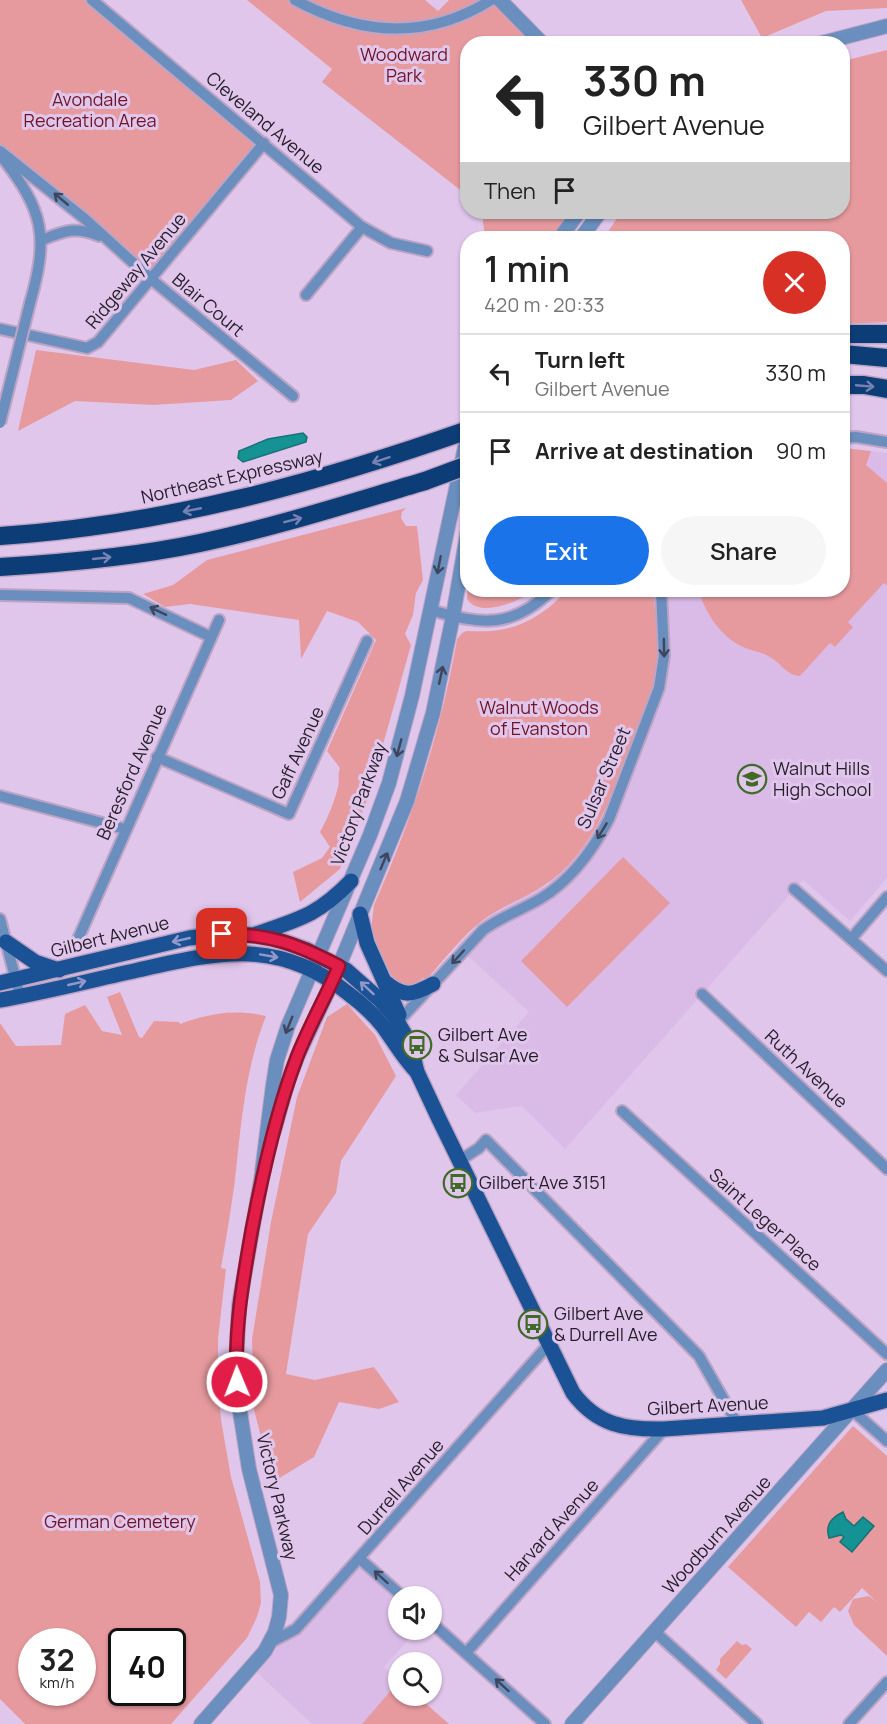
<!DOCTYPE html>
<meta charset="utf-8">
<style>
body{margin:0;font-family:Manrope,sans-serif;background:#f6f6f6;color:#222;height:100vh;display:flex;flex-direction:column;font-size:22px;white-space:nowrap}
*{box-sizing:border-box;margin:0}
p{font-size:20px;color:#767676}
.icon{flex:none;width:33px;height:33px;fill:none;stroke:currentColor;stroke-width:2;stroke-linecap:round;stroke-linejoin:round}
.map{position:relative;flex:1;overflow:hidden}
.details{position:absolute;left:460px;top:231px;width:390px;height:366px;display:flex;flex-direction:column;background:#fff;border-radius:24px;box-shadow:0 2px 4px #0004}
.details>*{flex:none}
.guide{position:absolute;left:460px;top:36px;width:390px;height:183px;border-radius:24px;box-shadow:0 2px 4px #0004;background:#fff;color:#222;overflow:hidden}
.tools{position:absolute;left:388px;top:1586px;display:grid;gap:12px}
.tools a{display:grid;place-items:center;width:54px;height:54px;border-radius:50%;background:#fff;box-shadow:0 2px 4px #0004;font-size:30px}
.speed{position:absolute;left:18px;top:1628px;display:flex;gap:12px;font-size:30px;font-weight:700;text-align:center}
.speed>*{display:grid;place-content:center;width:78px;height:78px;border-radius:50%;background:#fff;box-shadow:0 2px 4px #0004;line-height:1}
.speed small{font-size:15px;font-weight:400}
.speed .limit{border:3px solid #111;border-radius:9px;background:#fff;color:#111}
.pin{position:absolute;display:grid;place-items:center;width:51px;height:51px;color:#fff;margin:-26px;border-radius:12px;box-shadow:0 3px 9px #0006}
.me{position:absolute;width:66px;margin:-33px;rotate:359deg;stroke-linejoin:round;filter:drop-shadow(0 0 4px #0008)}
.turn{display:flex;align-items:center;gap:21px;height:126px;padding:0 24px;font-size:27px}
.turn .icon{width:78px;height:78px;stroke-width:2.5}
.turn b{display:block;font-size:42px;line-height:51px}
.then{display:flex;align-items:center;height:57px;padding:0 24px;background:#0003;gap:12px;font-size:22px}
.round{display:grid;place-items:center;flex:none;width:63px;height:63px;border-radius:32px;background:#f6f6f6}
.overview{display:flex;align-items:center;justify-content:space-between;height:102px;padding:0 24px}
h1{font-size:36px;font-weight:600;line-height:45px}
.button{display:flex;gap:12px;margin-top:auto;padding:12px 24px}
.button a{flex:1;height:69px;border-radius:36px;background:#1a73e8;color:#fff;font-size:24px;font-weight:600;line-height:69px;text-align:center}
.button a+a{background:#f6f6f6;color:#222}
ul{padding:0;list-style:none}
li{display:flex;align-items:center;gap:18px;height:78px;padding:0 24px;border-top:2px solid #e0e0e0}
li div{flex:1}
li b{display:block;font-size:22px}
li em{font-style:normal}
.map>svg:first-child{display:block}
.built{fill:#dabbe7}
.green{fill:#e79a9e;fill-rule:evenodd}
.water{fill:#159394;stroke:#1a7074;stroke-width:1.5}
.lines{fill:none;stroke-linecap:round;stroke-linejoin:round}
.minor-casing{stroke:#bca4c5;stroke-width:14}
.tertiary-casing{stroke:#bca4c5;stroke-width:16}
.primary-casing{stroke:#bca4c5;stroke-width:18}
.motorway-casing{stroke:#bca4c5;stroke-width:21}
.minor{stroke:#6a8ebd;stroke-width:10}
.tertiary{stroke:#6a8ebd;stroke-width:14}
.primary{stroke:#1b5295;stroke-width:15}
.motorway{stroke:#0d3d77;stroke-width:18}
.minor-bridge-casing{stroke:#bca4c5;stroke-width:14;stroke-linecap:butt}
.motorway-bridge-casing{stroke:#bca4c5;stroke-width:21;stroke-linecap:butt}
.minor-bridge{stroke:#6a8ebd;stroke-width:10}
.motorway-bridge{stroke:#0d3d77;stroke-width:18}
.oneway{stroke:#3e455d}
.oneway2{stroke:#7782b2}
.oneway3{stroke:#9298c9}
.route-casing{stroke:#92132f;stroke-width:15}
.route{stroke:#e11d48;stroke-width:10}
.labels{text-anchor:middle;stroke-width:6;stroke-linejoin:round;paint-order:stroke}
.park-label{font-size:18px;fill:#6e1425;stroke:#e1c6ec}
.street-label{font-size:18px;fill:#261d2a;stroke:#e1c6ec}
.poi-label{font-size:18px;fill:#261d2a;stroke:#e1c6ec;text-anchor:start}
</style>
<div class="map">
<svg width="887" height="1724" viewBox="0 0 887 1724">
<rect width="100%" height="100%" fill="#e1c6ec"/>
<!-- built -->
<g class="built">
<polygon points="843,448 887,453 887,878 850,921 803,880 565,1149 522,1106 475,1113 456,1095 529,1012 457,946 485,918 548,884 600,821 653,686 656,672 657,651 653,590 843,590"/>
<polygon points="360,1559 399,1596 399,1629 418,1629 384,1667 399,1681 362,1724 312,1724 251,1667 265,1651 296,1629"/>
</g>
<!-- green -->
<g class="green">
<polygon points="0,0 92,0 264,143 151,279 0,151"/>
<polygon points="247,0 425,0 438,11 449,0 500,0 543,43 468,44 468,196 322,82 332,69"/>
<polygon points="741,0 887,0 887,8 826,11 762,38"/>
<polygon points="887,50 887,322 843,324 843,238 604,238 621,212 843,212 843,61"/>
<polygon points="482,212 579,212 560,238 485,238"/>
<polygon points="36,350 194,370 236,360 258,381 231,400 153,405 75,401 18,431"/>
<path d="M843 448 871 451 866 465 887 483V585L884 583 848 622 853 627 835 647 830 643 800 676C786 675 781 663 770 657 762 652 752 651 743 647 722 638 704 612 699 590H843Z"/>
<path d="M406 508 402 512 401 518 406 526H417L423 580 416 593 413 615 405 634 411 645 368 798 340 869 300 902 293 872 322 858 330 847 320 832C328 817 334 803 338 787 340 780 337 776 340 768L327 751 376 640 358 622 327 611 301 659 299 620 190 604 165 607 143 594 173 585 207 560Z"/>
<path d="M468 584V590H535C520 601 480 619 467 599Z"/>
<path d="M567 590H653C656 622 661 655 653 686L607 805C594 834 573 867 546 884 526 898 502 906 483 920 461 937 444 960 426 980L423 978C402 997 391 977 383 959 379 951 374 942 372 933 371 924 373 914 374 905 412 819 441 732 457 639L462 633 466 631C477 631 488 632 499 630 527 626 549 610 567 590Z"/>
<polygon points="623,857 670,903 567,1007 521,961"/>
<path d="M120 992 139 1037 142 1038 154 1021 179 1022 180 1024C209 1013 236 1009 266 1016 245 1069 241 1125 235 1180 231 1210 226 1239 221 1268L226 1269 218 1339V1380L221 1420 231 1477 260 1582 261 1603 257 1617 247 1638 171 1724H25L0 1699V1023L16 1046 61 1045 65 1014 85 1005 102 1031 122 1035 107 997ZM32 1641H82V1692H32ZM122 1641H172V1692H122Z"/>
<polygon points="347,1004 375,1035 396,1076 341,1161 336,1193 308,1234 286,1374 315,1380 374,1367 399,1402 379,1409 339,1402 314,1457 273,1482 254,1410 252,1339 271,1222 297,1097 327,1017"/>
<polygon points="853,1426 887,1456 887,1656 854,1625 848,1611 853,1599 869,1596 877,1602 862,1588 840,1612 834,1607 821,1622 809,1612 796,1627 728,1567"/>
<polygon points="737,1641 742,1645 746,1644 752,1649 726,1679 716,1670 720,1664 720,1659"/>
<polygon points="399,1681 399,1695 416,1695 449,1724 362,1724"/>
</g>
<!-- water -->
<g class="water">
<polygon points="303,433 307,437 306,442 243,462 238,458 239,451 268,439"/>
<path d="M843 1512 846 1519 854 1526 863 1517 874 1526 852 1552 840 1542 844 1537 841 1535 829 1538C825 1525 831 1518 843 1512Z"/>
</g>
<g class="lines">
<!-- minor casing -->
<g class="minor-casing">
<g id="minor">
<polyline points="92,0 362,227 391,243 427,251"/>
<path d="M295 0C360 35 426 41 491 0"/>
<polyline points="0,151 85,219 151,279 293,396"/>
<path d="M1 156C44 211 49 236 30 303"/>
<path d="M42 240C64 231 75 226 99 236"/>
<polyline points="306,295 362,227"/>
<polyline points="0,329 87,348 98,342 264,143"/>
<polyline points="843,438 856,437 887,442"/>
<polyline points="0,595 129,598 211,637"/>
<path d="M431 610C481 625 512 629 552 590"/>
<polyline points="157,757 289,814 367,641"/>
<polyline points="0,796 125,829"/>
<polyline points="794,889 887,971"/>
<polyline points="0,919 20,996"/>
<polyline points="78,939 219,620"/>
<polyline points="851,939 887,897"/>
<polyline points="702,994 887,1169"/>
<path d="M398 1022 483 930C501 917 521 910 540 899 570 881 593 850 609 819L659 688 664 656 661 590"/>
<polyline points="622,1111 887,1354"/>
<polyline points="459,1161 479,1148 486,1140 699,1356 738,1425"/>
<polyline points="852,1410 887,1441"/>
<polyline points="360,1559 402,1596"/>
<polyline points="432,1623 545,1724"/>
<polyline points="655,1632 757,1724"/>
<polyline points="271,1642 296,1629 549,1344"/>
<polyline points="466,1653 664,1429"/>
<polyline points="849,1724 887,1682"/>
</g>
</g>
<!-- tertiary casing -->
<g class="tertiary-casing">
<g id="tertiary">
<polyline points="500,0 543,44"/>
<polyline points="818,44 887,26"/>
<polyline points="560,238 579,212"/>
<polyline points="581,238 600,212"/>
<polyline points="274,1131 287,1084 298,1055 332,983 407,801 433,713 453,616 468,529"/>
<polyline points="201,1724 265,1651 275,1632 279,1617 281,1595 249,1469 238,1399 236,1366 239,1305 261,1180 273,1085 277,1060 288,1026 370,835 389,783 412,696 468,433"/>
<polyline points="572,1724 887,1370"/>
</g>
</g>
<!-- primary casing -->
<g class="primary-casing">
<g id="primary">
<polyline points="360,914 367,943 399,1015"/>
<path d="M256 934C300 919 318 915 351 881"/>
<polyline points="6,942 35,962 59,970"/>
<path d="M385 982C404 998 413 995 433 984"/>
<path d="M0 983 189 938 222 934 254 935 276 939 307 950 346 970 379 999 394 1016 410 1043 417 1072 439 1119 573 1393C597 1425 625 1430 664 1429L823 1418 887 1400"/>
<path d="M0 1000C46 992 92 980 138 970 218 952 279 937 349 994 361 1003 373 1014 382 1025 394 1041 403 1058 417 1072"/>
</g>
</g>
<!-- motorway casing -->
<g class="motorway-casing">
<g id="motorway">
<polyline points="843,334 887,334"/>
<polyline points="843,354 887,358"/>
<polyline points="843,385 864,385 887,389"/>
<path d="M0 536C164 525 314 484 468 430"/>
<path d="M0 567C67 563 134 557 200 543 276 527 350 503 425 481"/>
</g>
</g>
<!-- minor -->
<use href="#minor" class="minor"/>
<!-- tertiary -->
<use href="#tertiary" class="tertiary"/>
<!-- primary -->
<use href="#primary" class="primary"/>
<!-- motorway -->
<use href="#motorway" class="motorway"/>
<!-- minor-bridge casing -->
<g class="minor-bridge-casing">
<polyline id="minor-bridge" points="0,423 30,303"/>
</g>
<!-- motorway-bridge casing -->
<g class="motorway-bridge-casing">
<polyline id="motorway-bridge" points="425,481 468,465"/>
</g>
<!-- minor-bridge -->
<use href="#minor-bridge" class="minor-bridge"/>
<!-- motorway-bridge -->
<use href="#motorway-bridge" class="motorway-bridge"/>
</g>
<!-- one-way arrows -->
<defs><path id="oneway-shaft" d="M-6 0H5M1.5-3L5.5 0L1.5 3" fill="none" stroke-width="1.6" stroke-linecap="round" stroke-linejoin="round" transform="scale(1.5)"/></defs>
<g class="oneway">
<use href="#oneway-shaft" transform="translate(61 199) rotate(-140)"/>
<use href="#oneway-shaft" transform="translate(439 565) rotate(101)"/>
<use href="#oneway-shaft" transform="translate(158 611) rotate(-155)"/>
<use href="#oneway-shaft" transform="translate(664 648) rotate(89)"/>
<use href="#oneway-shaft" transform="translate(441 675) rotate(-78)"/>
<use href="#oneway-shaft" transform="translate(399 748) rotate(105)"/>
<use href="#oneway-shaft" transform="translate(602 831) rotate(121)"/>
<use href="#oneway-shaft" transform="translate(384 861) rotate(-67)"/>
<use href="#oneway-shaft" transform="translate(458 957) rotate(132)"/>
<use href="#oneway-shaft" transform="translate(289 1025) rotate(112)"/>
<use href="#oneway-shaft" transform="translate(381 1577) rotate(-138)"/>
<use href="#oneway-shaft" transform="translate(502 1685) rotate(-138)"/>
</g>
<g class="oneway2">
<use href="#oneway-shaft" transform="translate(865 386) rotate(5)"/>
<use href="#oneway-shaft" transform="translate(381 460) rotate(162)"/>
<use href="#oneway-shaft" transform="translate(192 510) rotate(169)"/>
<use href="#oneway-shaft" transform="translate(293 520) rotate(-14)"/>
<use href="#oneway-shaft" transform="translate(102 558) rotate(-6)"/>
</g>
<g class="oneway3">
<use href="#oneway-shaft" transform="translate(181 940) rotate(167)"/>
<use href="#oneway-shaft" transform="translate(269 956) rotate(10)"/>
<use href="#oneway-shaft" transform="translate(77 983) rotate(-13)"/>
<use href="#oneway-shaft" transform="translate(367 988) rotate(-137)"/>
</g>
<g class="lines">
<!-- route casing -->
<g class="route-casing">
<path id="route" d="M222 934C270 934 297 944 339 966 326 997 309 1026 297 1057 276 1112 263 1171 252 1229 243 1280 234 1330 237 1382"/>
</g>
<!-- route -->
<use href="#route" class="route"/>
</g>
<!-- icons -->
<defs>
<g id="school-ring" transform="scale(1.5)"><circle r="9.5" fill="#e1c6ec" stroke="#3f6a27" stroke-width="1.5"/><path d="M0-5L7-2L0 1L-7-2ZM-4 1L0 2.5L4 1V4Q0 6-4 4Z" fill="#3f6a27"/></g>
<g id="bus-ring" transform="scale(1.5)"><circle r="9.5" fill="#e1c6ec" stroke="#3f6a27" stroke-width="1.5"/><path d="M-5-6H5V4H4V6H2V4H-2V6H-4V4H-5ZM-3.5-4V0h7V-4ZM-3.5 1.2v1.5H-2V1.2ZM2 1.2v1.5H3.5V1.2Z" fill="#3f6a27"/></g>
</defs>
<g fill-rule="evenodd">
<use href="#school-ring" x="752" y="779"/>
<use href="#bus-ring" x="417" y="1045"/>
<use href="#bus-ring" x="458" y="1183"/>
<use href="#bus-ring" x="533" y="1324"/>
</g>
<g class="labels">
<!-- park labels -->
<g class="park-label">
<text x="404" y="61">Woodward<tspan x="404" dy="21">Park</tspan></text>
<text x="90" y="106">Avondale<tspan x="90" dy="21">Recreation Area</tspan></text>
<text x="539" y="714">Walnut Woods<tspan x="539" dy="21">of Evanston</tspan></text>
<text x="120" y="1528">German Cemetery</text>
</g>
<!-- street labels -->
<g class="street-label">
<text transform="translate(265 123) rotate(40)" y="6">Cleveland Avenue</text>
<text transform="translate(136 271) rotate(-50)" y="6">Ridgeway Avenue</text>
<text transform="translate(208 305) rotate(40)" y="6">Blair Court</text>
<text transform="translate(232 477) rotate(-13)" y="6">Northeast Expressway</text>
<text transform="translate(298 753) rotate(-65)" y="6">Gaff Avenue</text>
<text transform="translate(132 772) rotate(-66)" y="6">Beresford Avenue</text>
<text transform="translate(604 778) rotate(-67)" y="6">Sulsar Street</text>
<text transform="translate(359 804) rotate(-70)" y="6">Victory Parkway</text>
<text transform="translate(110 937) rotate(-14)" y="6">Gilbert Avenue</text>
<text transform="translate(806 1069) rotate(43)" y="6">Ruth Avenue</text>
<text transform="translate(765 1220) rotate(42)" y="6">Saint Leger Place</text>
<text transform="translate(708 1406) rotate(-3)" y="6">Gilbert Avenue</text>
<text transform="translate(401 1487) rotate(-49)" y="6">Durrell Avenue</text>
<text transform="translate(277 1497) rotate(77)" y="6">Victory Parkway</text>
<text transform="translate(552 1530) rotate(-48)" y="6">Harvard Avenue</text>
<text transform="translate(717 1535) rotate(-48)" y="6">Woodburn Avenue</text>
</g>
<!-- poi labels -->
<g class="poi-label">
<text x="773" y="775">Walnut Hills<tspan x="773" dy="21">High School</tspan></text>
<text x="438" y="1041">Gilbert Ave<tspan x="438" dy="21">&amp; Sulsar Ave</tspan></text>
<text x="479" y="1189">Gilbert Ave 3151</text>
<text x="554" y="1320">Gilbert Ave<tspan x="554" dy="21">&amp; Durrell Ave</tspan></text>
</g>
</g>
</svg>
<div class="tools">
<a><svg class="icon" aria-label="sound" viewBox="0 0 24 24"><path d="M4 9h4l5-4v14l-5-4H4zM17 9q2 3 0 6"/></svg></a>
<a><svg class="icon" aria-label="search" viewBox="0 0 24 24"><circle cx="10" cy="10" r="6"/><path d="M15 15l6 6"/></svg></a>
</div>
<div class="speed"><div>32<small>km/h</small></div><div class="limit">40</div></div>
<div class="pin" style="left:222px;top:934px;background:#d93025"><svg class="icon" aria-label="arrive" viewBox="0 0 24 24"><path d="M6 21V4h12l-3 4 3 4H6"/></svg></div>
<svg class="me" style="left:237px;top:1382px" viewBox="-20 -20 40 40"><circle r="17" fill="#e11d48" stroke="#fff" stroke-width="3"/><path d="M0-11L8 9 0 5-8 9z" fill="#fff"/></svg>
<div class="guide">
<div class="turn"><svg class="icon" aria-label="left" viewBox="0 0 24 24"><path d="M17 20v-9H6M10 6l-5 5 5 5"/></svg><div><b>330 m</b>Gilbert Avenue</div></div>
<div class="then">Then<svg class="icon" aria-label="arrive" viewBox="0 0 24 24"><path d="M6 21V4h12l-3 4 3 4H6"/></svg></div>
</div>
<section class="details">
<div class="overview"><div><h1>1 min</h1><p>420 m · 20:33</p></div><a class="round" style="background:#d93025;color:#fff"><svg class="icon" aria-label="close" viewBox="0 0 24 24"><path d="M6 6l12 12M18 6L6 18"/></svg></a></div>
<ul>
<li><svg class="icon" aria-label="left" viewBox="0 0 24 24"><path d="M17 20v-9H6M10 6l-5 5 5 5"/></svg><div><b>Turn left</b><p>Gilbert Avenue</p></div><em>330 m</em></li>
<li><svg class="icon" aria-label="arrive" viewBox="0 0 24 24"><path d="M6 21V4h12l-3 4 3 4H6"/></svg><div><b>Arrive at destination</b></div><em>90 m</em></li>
</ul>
<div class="button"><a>Exit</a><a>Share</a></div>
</section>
</div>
